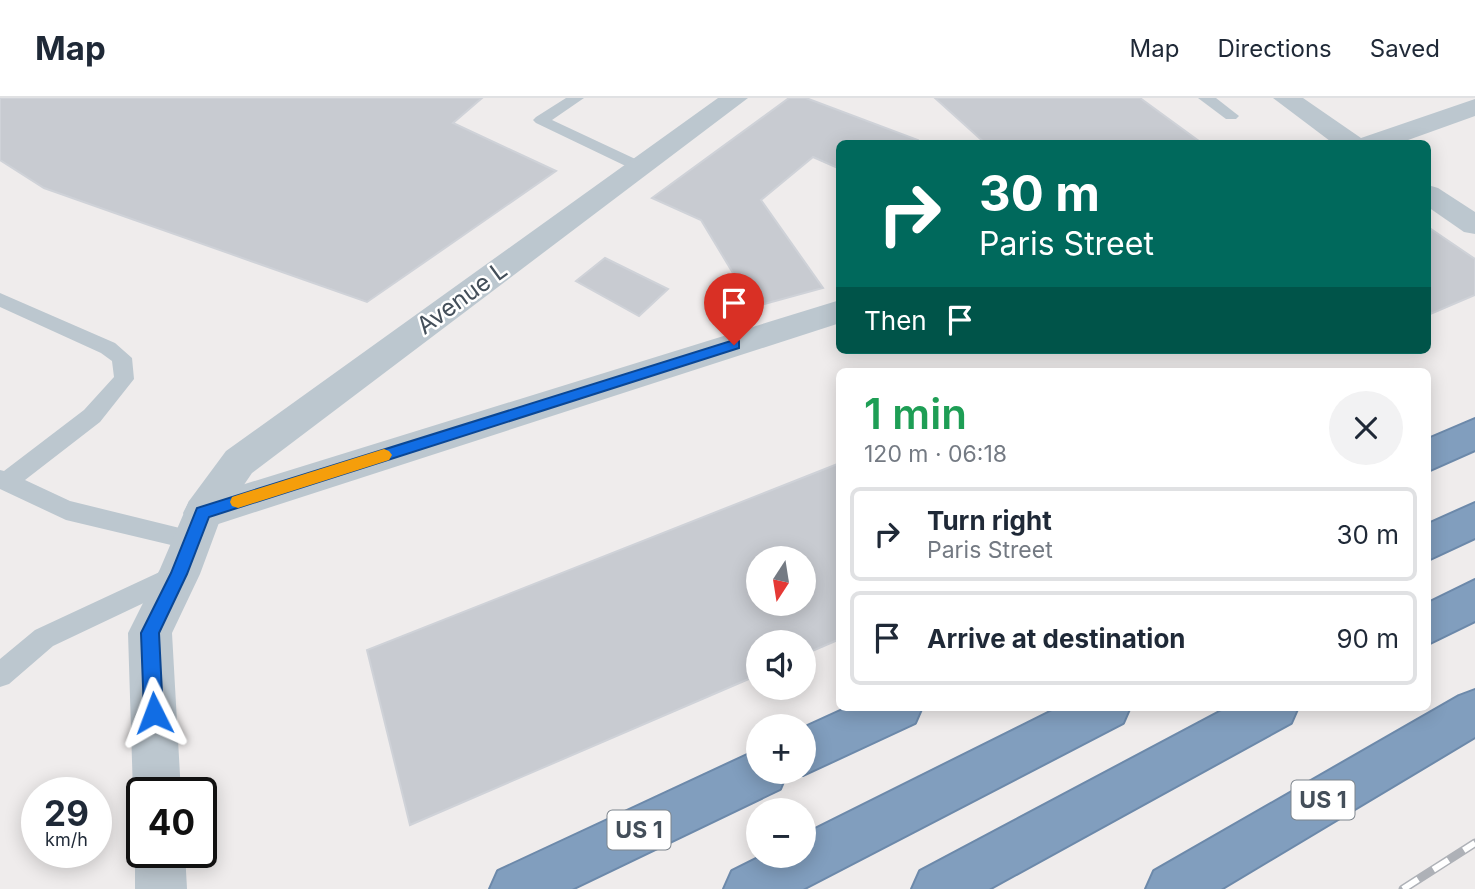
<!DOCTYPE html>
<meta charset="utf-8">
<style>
body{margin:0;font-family:Inter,sans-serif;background:#f2f2f3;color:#1f2937;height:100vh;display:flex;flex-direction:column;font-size:26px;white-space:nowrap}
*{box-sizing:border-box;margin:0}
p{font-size:23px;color:#747a83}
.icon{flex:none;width:38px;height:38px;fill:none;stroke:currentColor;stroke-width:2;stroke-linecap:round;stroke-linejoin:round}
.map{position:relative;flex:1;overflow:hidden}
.sheet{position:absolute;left:836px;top:270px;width:595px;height:343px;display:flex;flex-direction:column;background:#fff;border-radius:10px;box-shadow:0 4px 18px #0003}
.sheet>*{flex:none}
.top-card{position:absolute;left:836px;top:42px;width:595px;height:214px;border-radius:10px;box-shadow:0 4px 18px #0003;background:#00695c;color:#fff;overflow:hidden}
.needle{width:46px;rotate:192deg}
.controls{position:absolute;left:746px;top:448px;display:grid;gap:14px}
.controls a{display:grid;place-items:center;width:70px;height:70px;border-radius:50%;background:#fff;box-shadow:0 4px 18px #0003;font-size:35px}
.speed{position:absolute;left:21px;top:679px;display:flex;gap:14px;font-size:35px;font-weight:700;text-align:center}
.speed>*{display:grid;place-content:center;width:91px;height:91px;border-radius:50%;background:#fff;box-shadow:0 4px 18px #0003;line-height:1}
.speed small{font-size:18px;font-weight:400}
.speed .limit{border:4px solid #111;border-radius:10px;background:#fff;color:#111}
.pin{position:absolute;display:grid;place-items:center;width:60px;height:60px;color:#fff;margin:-72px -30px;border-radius:50% 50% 50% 0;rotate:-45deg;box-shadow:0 0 7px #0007}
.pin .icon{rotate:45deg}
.me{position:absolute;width:77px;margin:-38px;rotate:357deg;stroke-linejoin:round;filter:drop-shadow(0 0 5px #0008)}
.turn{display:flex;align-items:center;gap:24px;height:147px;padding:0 28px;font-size:32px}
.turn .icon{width:91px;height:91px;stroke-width:2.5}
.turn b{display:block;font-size:49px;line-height:60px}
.then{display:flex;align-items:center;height:66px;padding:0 28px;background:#0003;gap:14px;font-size:26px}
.round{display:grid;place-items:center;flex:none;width:74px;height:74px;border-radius:37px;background:#f2f2f3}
.overview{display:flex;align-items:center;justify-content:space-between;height:119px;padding:0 28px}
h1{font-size:42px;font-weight:600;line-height:52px;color:#1e9e55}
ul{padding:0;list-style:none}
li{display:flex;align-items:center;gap:21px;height:94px;margin:0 14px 10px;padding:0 14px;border:4px solid #e0e1e3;border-radius:10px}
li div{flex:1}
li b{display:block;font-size:26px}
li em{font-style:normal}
header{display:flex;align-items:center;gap:42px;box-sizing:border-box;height:98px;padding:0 35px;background:#fff;border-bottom:2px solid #e0e1e3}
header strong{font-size:33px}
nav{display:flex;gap:38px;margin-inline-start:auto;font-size:24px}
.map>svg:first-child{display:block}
.building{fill:#c8cbd1;stroke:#cfd2d8;stroke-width:2;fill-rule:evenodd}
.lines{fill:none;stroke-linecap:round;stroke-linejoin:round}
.motorway-casing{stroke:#6c89aa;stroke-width:4}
.service{fill:#bcc7cf;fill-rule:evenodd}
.minor{fill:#bcc7cf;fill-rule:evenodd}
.tertiary{fill:#bcc7cf;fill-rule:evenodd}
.motorway{fill:#819ebe;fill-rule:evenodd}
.rail-casing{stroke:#aeb1b7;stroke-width:9}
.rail{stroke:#fff;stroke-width:6;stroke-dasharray:18;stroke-linecap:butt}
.route{fill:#116de4;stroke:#0b4794;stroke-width:2}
.slow{fill:#f59e0b}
.labels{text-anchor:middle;stroke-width:5;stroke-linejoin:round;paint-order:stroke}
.shield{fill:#fff;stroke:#7c848c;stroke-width:2}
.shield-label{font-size:23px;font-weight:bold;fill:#444f5a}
.street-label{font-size:24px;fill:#444f5a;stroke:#fff}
</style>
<header>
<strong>Map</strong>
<nav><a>Map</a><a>Directions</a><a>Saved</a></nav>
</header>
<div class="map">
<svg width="1475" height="791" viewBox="0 0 1475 791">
<rect width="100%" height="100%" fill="#efecec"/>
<!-- building -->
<g class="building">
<polygon points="0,0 482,0 453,25 556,73 367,204 44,90 0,62"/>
<polygon points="789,0 806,0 918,42 917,46 840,46 840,71 813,59 761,102 823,190 764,206 752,187 742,190 701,122 652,100"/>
<polygon points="935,0 1140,0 1203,46 986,46"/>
<polygon points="1428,129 1475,161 1475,197 1428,217"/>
<polygon points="605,160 668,191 639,218 576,183"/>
<path d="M840 365V541L803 557V544H758V577L410 727 367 552ZM758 460H803V506H758Z"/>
</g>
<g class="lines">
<!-- motorway casing -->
<g class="motorway-casing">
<g id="motorway">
<polygon points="1475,321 1475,352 1428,373 1428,341"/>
<polygon points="1475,405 1475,440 1428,462 1428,426"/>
<polygon points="1475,482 1475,523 1428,546 1428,505"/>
<polygon points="1475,592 1475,639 1221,791 1146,791 1154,773 1459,598"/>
<polygon points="849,609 922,609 915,625 803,677 794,674 803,674 803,630"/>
<polygon points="1060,609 1130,609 1123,625 803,791 724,791 732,773 762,758 803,758 803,737"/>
<polygon points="1229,609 1298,609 1291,625 989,791 912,791 920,773"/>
<polygon points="758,652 758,674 787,674 780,691 572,791 490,791 498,773"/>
</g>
</g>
<!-- service -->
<g class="service">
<polygon points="566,0 584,0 552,22 646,66 648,69 646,72 634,72 536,25 533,22 536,19"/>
<polygon points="1198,0 1216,0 1239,18 1236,21 1226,21"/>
<polygon points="0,195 115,245 132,260 134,281 100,324 25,382 70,403 200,435 204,442 200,449 192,452 66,422 0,391 0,372 4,373 84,312 114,279 112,263 101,255 0,209"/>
<polygon points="179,465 188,468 191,476 188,484 53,548 9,586 0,589 0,561 35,532"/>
</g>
<!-- minor -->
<g class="minor">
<polygon points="1273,0 1303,0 1361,40 1475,1 1475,18 1397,46 1334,46"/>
<polygon points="1428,87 1438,90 1475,114 1475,136 1464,134 1428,109"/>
<polygon points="840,202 840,225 203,431 189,427 183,415 189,403 203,399"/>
</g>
<!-- tertiary -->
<g class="tertiary">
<polygon points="718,0 748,0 252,375 220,422 200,476 172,535 181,695 142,695 140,712 133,695 128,535 160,471 189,403 226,353"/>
<polygon points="142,737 142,754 185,754 187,791 135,791 135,754"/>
</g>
<!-- motorway -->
<use href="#motorway" class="motorway"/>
<!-- rail casing -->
<g class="rail-casing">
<polyline id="rail" points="1403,791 1475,745"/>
</g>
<!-- rail -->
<use href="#rail" class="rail"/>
</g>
<!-- route -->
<polygon class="route" points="734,242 739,243 739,250 209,419 187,476 159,535 163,615 160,621 154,624 147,621 144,615 141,535 171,475 197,410"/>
<!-- slow -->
<polygon class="slow" points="384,351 389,353 392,357 389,362 238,410 232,408 230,404 232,399 238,397"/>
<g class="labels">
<!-- shield labels -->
<g class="shield">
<rect x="1291.5" y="682.5" width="63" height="39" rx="5"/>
<rect x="607.5" y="712.5" width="63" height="39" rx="5"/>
</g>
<g class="shield-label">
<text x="1323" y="710">US 1</text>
<text x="639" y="740">US 1</text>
</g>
<!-- street labels -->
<g class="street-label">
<text transform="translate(462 200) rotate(-36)" y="8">Avenue L</text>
</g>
</g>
</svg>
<div class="controls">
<a><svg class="needle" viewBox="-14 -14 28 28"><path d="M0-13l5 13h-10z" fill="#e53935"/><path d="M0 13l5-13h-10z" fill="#747a83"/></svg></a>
<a><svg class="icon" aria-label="sound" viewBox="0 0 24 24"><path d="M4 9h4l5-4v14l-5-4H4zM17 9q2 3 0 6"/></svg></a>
<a>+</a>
<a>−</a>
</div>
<div class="speed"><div>29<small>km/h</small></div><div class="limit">40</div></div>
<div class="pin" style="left:734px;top:247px;background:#d93025"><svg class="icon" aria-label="arrive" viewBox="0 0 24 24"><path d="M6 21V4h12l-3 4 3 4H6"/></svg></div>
<svg class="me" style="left:154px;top:615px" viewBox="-20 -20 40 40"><path d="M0-17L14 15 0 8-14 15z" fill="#116de4" stroke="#fff" stroke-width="4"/></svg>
<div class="top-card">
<div class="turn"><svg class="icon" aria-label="right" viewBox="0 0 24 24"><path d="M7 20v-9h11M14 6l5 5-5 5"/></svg><div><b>30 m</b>Paris Street</div></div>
<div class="then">Then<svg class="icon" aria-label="arrive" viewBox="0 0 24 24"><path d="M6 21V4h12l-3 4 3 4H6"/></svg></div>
</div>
<section class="sheet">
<div class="overview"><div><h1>1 min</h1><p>120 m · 06:18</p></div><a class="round"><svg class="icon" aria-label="close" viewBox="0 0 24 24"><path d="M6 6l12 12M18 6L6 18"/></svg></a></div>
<ul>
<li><svg class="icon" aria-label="right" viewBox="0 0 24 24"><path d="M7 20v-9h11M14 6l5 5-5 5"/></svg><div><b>Turn right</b><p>Paris Street</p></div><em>30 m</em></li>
<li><svg class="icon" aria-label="arrive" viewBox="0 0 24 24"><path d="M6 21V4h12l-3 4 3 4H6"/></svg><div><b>Arrive at destination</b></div><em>90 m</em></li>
</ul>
</section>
</div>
